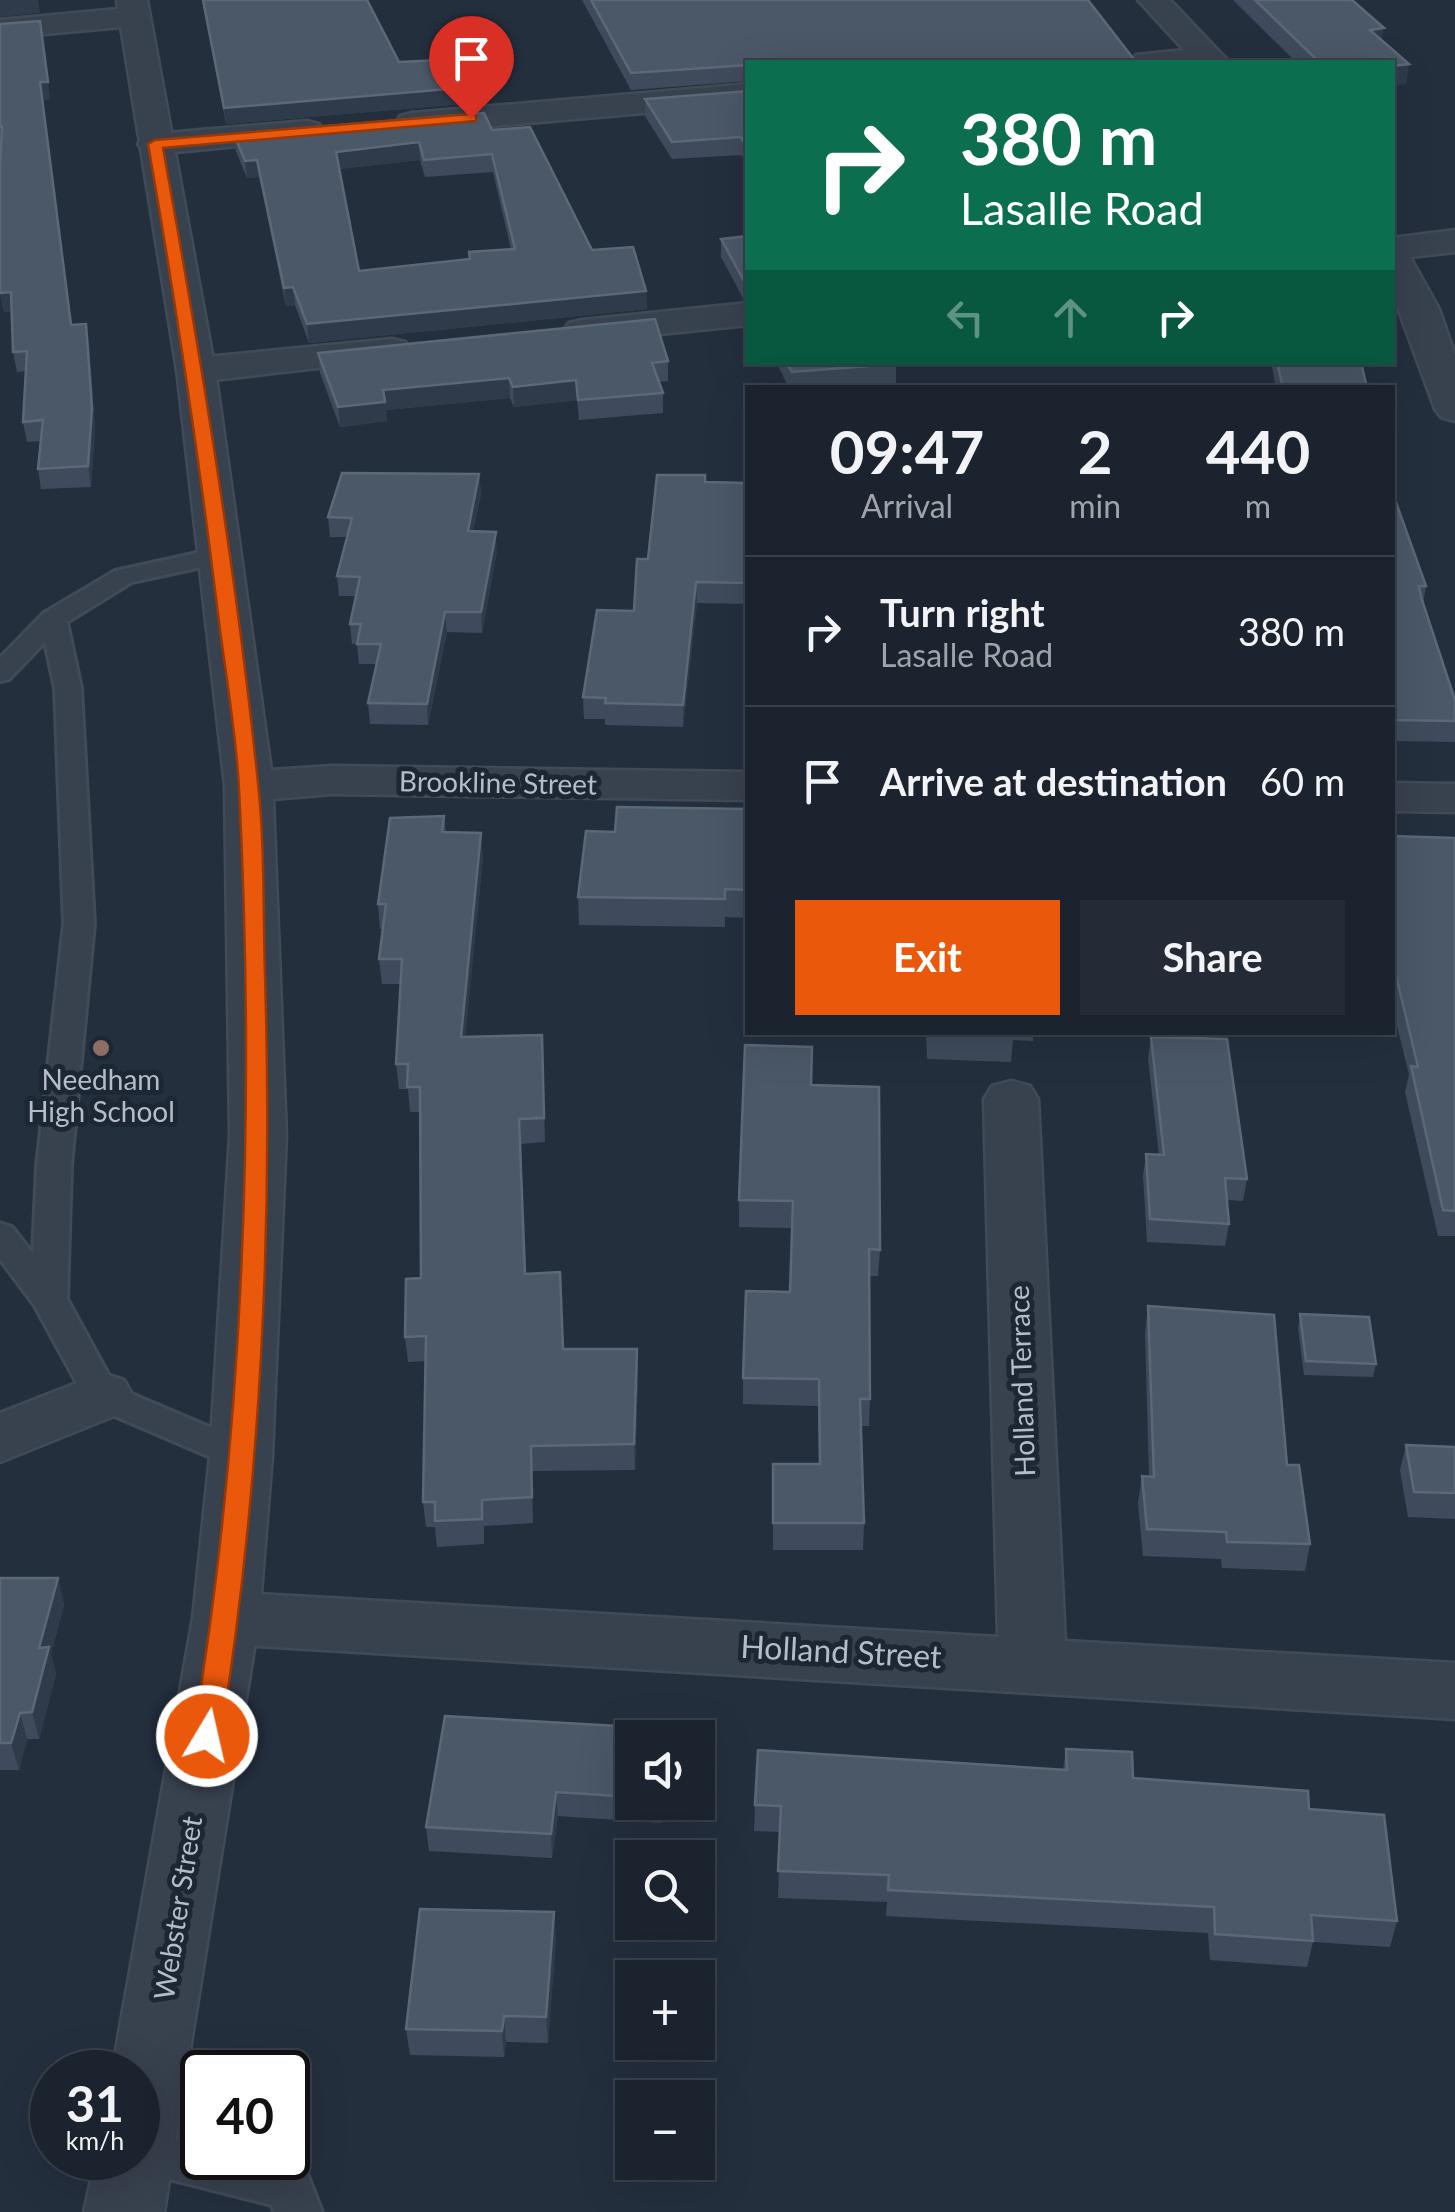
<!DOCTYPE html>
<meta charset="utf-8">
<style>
body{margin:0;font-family:Lato,sans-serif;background:#242b36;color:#f1f3f6;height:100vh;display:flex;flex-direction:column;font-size:38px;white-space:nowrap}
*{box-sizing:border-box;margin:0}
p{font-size:32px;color:#a0a4aa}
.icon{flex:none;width:55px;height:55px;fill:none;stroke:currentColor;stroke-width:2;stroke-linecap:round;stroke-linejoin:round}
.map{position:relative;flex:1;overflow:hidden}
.sheet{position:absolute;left:745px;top:385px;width:650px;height:650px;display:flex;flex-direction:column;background:#1b232e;border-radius:0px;box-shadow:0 10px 40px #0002,0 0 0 2px #39404a}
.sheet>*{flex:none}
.guide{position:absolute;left:745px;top:60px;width:650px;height:305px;border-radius:0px;box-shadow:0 10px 40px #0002,0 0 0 2px #39404a;background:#0b6e4f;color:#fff;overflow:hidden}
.tools{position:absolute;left:615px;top:1720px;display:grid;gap:20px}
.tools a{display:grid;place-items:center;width:100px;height:100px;border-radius:0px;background:#1b232e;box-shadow:0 10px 40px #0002,0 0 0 2px #39404a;font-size:50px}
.speed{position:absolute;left:30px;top:2050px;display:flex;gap:20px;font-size:50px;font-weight:700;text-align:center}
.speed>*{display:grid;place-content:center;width:130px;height:130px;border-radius:50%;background:#1b232e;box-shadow:0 10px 40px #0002,0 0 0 2px #39404a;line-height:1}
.speed small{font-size:25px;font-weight:400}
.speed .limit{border:5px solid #111;border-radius:15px;background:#fff;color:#111}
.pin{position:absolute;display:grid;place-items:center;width:85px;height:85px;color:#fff;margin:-102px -42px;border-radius:50% 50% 50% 0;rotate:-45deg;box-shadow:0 0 10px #0007}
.pin .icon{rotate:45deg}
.me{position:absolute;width:110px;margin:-55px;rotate:9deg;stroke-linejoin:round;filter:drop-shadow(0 0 8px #0008)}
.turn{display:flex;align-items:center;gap:35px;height:210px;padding:0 50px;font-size:45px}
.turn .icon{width:130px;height:130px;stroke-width:2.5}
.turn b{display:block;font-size:70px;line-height:85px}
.lanes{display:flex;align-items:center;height:95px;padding:0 50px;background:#0003;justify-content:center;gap:50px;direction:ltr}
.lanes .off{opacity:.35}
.eta{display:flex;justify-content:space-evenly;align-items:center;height:170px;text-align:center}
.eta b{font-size:60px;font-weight:700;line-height:70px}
.primary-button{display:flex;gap:20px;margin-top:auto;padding:20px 50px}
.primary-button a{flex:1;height:115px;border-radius:0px;background:#ea580c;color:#fff;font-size:40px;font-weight:700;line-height:115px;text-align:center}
.primary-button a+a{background:#242b36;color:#f1f3f6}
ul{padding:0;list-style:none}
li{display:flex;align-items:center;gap:30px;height:150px;padding:0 50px;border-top:2px solid #39404a}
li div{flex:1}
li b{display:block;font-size:38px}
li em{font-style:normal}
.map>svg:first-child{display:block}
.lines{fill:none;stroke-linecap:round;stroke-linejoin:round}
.service-casing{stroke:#414a57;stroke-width:6}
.minor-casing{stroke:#414a57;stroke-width:5}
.tertiary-casing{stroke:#414a57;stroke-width:5}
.service{fill:#38414e;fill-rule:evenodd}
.minor{fill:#38414e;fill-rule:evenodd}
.tertiary{fill:#38414e;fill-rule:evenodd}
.wall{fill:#3f4b5c;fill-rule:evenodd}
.shaded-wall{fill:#2f3b4b}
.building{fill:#4b5868;stroke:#5c6777;stroke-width:2.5;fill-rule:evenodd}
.route{fill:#ea580c;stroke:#983908;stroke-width:2.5}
.education-dot{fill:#8d6e63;stroke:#1d2633;stroke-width:4}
.labels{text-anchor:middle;stroke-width:10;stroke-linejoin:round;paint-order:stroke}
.street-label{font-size:28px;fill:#b4bcc9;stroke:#1d2633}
.poi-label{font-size:28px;fill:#b4bcc9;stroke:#1d2633}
.near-street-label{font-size:32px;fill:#b4bcc9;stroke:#1d2633}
</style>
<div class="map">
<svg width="1455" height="2212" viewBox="0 0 1455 2212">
<rect width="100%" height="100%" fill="#242f3e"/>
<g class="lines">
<!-- service casing -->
<g class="service-casing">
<g id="service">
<polygon points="220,548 233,556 229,561 132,582 67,622 81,688 94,924 71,1166 67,1299 115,1387 254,1446 260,1456 254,1466 241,1470 89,1405 35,1306 0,1259 0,1223 12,1227 33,1254 37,1166 64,924 55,688 45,642 9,679 0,681 0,658 44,613 115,571"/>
<polygon points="138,2130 202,2145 202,2158 257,2158 306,2171 322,2212 274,2212 272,2205 122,2167 117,2158 138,2158"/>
</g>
</g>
<!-- minor casing -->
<g class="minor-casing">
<g id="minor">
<polygon points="1138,0 1170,0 1229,62 1132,62 1136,55 1184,50"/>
<polygon points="748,84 748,104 412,133 400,130 396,123 400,116 412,113"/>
<polygon points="307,121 319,124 324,131 319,138 155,154 143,151 138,144 143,137 155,134"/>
<polygon points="1455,230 1455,252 1410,257 1439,309 1455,355 1455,421 1441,417 1435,409 1392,292 1392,238"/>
<polygon points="748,303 748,325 582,342 569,339 563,331 569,323 582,320"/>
<polygon points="392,339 405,342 411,350 405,358 196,382 182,378 177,370 182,362 196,358"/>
<polygon points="1011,1081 1030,1086 1038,1099 1065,1641 1455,1663 1455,1719 226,1644 202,1637 193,1618 202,1599 226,1592 998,1637 984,1099 992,1086"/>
<polygon points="102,1373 124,1380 133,1396 124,1412 0,1462 0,1413"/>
</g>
</g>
<!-- tertiary casing -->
<g class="tertiary-casing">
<g id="tertiary">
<polygon points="117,0 147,0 215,370 271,770 332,766 748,772 748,800 332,794 273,799 286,1136 272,1456 259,1618 164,2212 84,2212 96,2158 138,2158 138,2072 112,2072 193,1618 210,1456 230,1136 225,786 177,370 121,27 0,38 0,20 118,9"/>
<polygon points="1392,783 1455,784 1455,812 1392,811"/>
</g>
</g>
<!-- service -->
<use href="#service" class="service"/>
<!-- minor -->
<use href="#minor" class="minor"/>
<!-- tertiary -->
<use href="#tertiary" class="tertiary"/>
</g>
<!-- wall -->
<g class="wall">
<polygon points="202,0 367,0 399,62 473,87 474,103 226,124"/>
<polygon points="582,0 1088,0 748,62 748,81 631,90"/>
<polygon points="1233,0 1352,0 1382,40 1406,84 1392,62 1296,62"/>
<polygon points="0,24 50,99 42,100 72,325 89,343 95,428 91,487 41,489 38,469 41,441 27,442 23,422 26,371 17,372 13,352 12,311 4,312 0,293"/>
<polygon points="748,91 748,165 741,155 672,159 645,116 645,99"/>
<path d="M492 130 592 250 646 291 647 309 309 343 295 305 286 306 259 177 247 178 236 151 234 134ZM420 160 425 177 493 172 511 249 469 252V259L359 271 339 169Z"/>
<polygon points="748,236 748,300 744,300 721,257 721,239"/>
<polygon points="318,353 668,361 668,381 659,382 663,393 663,413 579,420 577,400 514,407 510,398 386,410 387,421 340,427 320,373"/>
<polygon points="776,362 896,362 896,383 842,388 789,388"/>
<polygon points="1271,362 1361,362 1367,388 1276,388"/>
<polygon points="479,474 481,494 473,531 497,551 482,633 447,632 428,725 370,724 368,703 376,664 359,664 357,644 352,644 350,624 356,596 339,596 337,576 347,537 330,537 328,517"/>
<polygon points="705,482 748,483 748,604 697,603 683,727 605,725 605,719 584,719 583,697 634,611 648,559"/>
<polygon points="1392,491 1426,586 1423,603 1455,700 1455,742 1392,741"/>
<polygon points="748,809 748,918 725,917 725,927 579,925 578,897 615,832"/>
<polygon points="444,816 446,832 483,857 465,1037 542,1035 545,1142 521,1144 525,1274 564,1349 637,1349 638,1374 635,1470 532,1471 533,1523 484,1526 484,1544 437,1547 435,1527 426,1527 423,1502 426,1361 408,1362 405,1337 421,1278 420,1112 410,1112 408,1089 399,1089 396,1064 400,984 382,984 379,959 383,929 380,929 378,904"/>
<polygon points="1392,836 1455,838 1455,1236 1438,1236 1405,1092 1409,1075 1392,1005"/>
<polygon points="926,1032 1033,1032 1033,1041 1013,1040 1011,1062 927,1059"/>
<polygon points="1151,1037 1247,1179 1243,1201 1227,1200 1229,1224 1225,1246 1147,1242 1143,1176 1146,1154 1159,1155 1148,1059"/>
<polygon points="811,1085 880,1250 878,1276 869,1276 870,1399 869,1426 861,1426 864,1523 863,1550 773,1550 773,1464 819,1464 818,1406 743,1404 743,1378 790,1292 792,1228 739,1227 739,1200"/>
<polygon points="1148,1306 1287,1465 1310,1544 1305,1571 1222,1568 1221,1559 1143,1556 1138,1503 1142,1476 1149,1477 1145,1333"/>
<polygon points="1300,1314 1376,1364 1373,1377 1304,1375 1298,1328"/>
<polygon points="1406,1445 1455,1447 1455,1519 1408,1517 1400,1470"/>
<polygon points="0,1578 58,1578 64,1605 51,1654 56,1674 39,1739 27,1739 19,1770 0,1770"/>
<polygon points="445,1716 670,1729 670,1738 632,1738 632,1802 664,1802 662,1823 558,1816 552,1858 429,1851 426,1827"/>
<polygon points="1066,1749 1133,1778 1309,1809 1397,1921 1390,1947 1313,1942 1307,1967 1210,1960 1208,1933 886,1916 887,1902 778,1898 780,1832 754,1831 755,1805 1063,1770"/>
<polygon points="556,1938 548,2043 506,2042 504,2057 410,2055 406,2029"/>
</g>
<!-- shaded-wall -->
<g class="shaded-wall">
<polygon points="0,0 38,0 40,13 0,17"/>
<polygon points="40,21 50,99 42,100 40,82"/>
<polygon points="1384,28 1380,48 1370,30"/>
<polygon points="1409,64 1406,84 1392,86 1392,66"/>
<polygon points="473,87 474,103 226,124 224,108"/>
<polygon points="419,142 420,160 337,169 336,152"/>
<polygon points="257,160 259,177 247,178 245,161"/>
<polygon points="293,287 295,305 286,306 284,288"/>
<polygon points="646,291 647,309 309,343 307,324"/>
<polygon points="11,292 14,311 4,312 0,293"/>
<polygon points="86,324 89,343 95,428 91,487 88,466"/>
<polygon points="509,378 510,398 386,410 387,421 340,427 338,407 383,390"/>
<polygon points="576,380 577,400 514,407 513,387"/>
<polygon points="479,474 481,494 469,551 468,531"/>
<polygon points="496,532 497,551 482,633 481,612"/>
<polygon points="696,582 697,603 683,727 683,705"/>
<polygon points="445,612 447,632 428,725 427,704"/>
<polygon points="481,833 483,857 463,1062 461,1037"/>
<polygon points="637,1349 638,1374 635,1470 634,1444"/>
<polygon points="58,1578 64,1605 51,1654 56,1674 39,1739 32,1712 39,1648"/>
<polygon points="20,1713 27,1739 19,1770 11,1743"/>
<polygon points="556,1792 558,1816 552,1858 551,1834"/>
<polygon points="554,1912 556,1938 548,2043 546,2017"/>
<polygon points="504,2016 506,2042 504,2057 502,2031"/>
</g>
<!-- building -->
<g class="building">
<polygon points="203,0 367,0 399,62 461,59 473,87 224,108"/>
<polygon points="591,0 1088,0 1136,62 748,62 748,65 631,73"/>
<polygon points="1255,0 1352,0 1384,28 1370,30 1409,64 1392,66 1392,62 1319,62"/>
<polygon points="40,21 48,82 40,82 71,325 86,324 92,408 88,466 38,469 43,420 23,422 27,351 13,352 11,292 0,293 0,170 2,127 0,127 0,24"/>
<polygon points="748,91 748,148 741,137 672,142 645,99"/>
<path d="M484 113 492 130 530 127 592 250 633 247 646 291 307 324 293 287 284 288 257 160 245 161 234 134ZM419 142 424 160 492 154 515 249 469 252 470 259 359 271 336 152Z"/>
<polygon points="748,236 748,282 744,281 721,239"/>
<polygon points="655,319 668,361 652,363 663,393 578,400 576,380 513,387 509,378 383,390 385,402 338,407 318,353"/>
<polygon points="786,362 896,362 897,364 792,372"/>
<polygon points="1277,362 1361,362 1367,388 1283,388"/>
<polygon points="342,473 479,474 468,531 496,532 481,612 445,612 427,704 368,703 381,644 357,644 361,624 350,624 360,577 337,576 352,518 328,517"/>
<polygon points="657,475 705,475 705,482 748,483 748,583 696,582 683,705 605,703 606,698 583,697 597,610 634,611 637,559 648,559"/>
<polygon points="1392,491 1426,586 1419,586 1421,597 1455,700 1455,721 1392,720"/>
<polygon points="617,807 748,809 748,890 725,889 725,899 578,897 586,831 615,832"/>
<polygon points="444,816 442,832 481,833 461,1037 542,1035 544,1118 519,1119 525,1274 560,1272 563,1349 637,1349 634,1444 531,1446 532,1497 482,1500 482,1519 435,1521 435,1502 423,1502 426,1336 405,1337 406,1279 421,1278 420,1087 407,1087 408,1064 396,1064 402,959 379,959 386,904 378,904 390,818"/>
<polygon points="1392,836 1455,838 1455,1211 1443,1210 1411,1066 1418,1067 1392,959"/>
<polygon points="1151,1037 1227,1039 1247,1179 1225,1178 1229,1224 1150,1219 1146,1154 1164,1155"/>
<polygon points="745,1045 812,1047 811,1085 879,1087 880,1250 869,1249 870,1399 860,1399 864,1523 773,1523 773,1464 820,1464 819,1379 743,1378 746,1291 790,1292 793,1201 739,1200"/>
<polygon points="1148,1306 1274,1315 1287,1465 1299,1465 1310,1544 1227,1542 1226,1532 1147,1529 1142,1476 1154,1477"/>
<polygon points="1300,1314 1369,1317 1376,1364 1306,1361"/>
<polygon points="1406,1445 1455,1447 1455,1493 1414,1492"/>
<polygon points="0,1578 58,1578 39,1648 49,1647 32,1712 20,1713 11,1743 0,1743"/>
<polygon points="445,1716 670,1729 669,1738 632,1738 632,1797 556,1792 551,1834 426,1827"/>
<polygon points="1066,1749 1132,1752 1133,1778 1308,1791 1309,1809 1384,1815 1397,1921 1311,1915 1313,1941 1215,1934 1214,1907 888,1890 889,1875 778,1871 781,1806 755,1805 758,1750 1067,1770"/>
<polygon points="420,1909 554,1912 546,2017 504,2016 502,2031 406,2029"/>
</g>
<!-- route -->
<path class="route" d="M471 114 476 115V121L163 148C201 358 236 570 258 783 265 846 263 912 265 975 273 1229 261 1485 221 1736L217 1744 207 1748 197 1744 193 1736C245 1430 255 1099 239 789 236 728 224 666 217 606 198 451 175 298 148 144L155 140Z"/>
<!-- markers -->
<circle class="education-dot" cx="101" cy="1048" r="10"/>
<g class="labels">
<!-- street labels -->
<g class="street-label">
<text transform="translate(498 783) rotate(1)" y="10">Brookline Street</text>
<text transform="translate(1022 1381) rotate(-92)" y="10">Holland Terrace</text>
<text transform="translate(178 1908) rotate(-81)" y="10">Webster Street</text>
</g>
<!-- poi labels -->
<g class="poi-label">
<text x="101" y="1090">Needham<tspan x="101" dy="32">High School</tspan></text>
</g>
<!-- near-street labels -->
<g class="near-street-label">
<text transform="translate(841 1652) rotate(3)" y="11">Holland Street</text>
</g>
</g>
</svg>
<div class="tools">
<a><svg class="icon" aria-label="sound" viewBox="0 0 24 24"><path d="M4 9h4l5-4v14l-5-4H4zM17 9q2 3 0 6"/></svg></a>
<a><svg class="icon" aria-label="search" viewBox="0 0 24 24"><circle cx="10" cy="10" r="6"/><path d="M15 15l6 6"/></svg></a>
<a>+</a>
<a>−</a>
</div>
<div class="speed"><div>31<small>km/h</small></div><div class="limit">40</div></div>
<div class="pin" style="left:471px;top:118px;background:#d93025"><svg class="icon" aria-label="arrive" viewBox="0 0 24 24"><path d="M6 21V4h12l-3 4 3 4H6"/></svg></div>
<svg class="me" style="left:207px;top:1736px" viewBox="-20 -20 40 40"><circle r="17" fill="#ea580c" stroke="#fff" stroke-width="3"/><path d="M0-11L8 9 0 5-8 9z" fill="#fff"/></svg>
<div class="guide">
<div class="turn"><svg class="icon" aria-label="right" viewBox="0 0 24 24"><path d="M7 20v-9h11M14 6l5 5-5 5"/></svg><div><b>380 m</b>Lasalle Road</div></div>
<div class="lanes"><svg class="icon off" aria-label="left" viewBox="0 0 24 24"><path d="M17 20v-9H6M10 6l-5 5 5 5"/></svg><svg class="icon off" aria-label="ahead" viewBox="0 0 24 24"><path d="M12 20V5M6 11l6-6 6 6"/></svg><svg class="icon" aria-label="right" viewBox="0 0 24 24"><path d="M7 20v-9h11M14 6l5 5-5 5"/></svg></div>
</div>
<section class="sheet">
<div class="eta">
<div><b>09:47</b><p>Arrival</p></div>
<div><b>2</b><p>min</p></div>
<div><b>440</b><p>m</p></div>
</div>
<ul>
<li><svg class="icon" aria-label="right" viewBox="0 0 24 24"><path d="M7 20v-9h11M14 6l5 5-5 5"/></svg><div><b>Turn right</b><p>Lasalle Road</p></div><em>380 m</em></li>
<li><svg class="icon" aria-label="arrive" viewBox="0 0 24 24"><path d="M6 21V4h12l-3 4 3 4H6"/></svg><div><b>Arrive at destination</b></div><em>60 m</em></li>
</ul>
<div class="primary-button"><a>Exit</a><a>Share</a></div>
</section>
</div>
